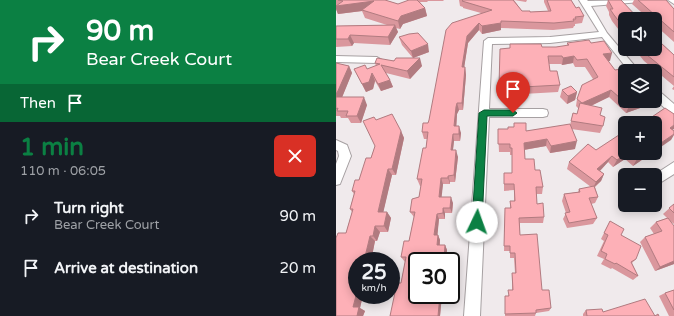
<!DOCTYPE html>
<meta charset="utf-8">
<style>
body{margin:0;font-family:"Varela Round",sans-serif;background:#242831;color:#f1f3f6;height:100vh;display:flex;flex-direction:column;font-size:15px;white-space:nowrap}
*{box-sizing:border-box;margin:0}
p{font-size:13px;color:#9ea1a6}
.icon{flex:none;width:22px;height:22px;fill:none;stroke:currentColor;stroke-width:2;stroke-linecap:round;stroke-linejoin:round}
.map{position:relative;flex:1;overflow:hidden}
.drawer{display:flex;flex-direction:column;background:#171b24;width:336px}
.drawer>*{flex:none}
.banner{background:#0b8043;color:#fff;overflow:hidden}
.tools{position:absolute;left:282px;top:12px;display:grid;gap:8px}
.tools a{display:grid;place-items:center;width:44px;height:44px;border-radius:6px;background:#171b24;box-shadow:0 2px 10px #0003;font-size:20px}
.speed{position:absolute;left:12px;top:252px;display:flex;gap:8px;font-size:20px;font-weight:700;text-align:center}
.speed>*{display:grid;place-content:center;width:52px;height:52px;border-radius:50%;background:#171b24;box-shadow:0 2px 10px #0003;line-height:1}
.speed small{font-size:10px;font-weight:400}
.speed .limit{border:2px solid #111;border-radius:6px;background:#fff;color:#111}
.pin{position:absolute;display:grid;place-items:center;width:34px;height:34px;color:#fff;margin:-41px -17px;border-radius:50% 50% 50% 0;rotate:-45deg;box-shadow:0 0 4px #0007}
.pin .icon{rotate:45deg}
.me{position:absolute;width:44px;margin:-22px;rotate:3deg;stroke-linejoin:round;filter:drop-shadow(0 0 3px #0008)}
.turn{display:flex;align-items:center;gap:14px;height:84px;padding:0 20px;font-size:18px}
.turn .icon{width:52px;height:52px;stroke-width:2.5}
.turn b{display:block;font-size:28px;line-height:34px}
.then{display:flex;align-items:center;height:38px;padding:0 20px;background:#0003;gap:8px;font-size:15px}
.round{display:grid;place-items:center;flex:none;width:42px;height:42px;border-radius:6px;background:#242831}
.head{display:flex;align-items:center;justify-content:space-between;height:68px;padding:0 20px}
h1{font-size:24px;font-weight:800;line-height:30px;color:#0b8043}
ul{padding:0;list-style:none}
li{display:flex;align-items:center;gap:12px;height:52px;padding:0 20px}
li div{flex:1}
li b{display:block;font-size:15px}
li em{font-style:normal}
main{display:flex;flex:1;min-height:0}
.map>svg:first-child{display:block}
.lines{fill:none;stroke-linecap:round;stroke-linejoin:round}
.street-casing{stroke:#a6a0a2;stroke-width:2}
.street{fill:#fff;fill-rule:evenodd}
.wall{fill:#da979d}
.shaded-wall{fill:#b17b80}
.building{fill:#fdb0b7;stroke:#b17b80}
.route{fill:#0b8043;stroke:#07532c}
</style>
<main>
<section class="drawer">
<div class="banner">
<div class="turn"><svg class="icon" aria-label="right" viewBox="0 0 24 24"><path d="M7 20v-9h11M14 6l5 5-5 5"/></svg><div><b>90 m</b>Bear Creek Court</div></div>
<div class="then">Then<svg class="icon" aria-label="arrive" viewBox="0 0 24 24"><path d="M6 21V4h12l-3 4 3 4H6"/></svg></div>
</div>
<div class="head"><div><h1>1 min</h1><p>110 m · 06:05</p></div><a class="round" style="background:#d93025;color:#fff"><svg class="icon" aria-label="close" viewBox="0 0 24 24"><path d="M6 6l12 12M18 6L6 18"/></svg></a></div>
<ul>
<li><svg class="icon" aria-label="right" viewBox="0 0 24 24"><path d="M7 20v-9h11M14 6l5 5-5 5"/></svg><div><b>Turn right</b><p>Bear Creek Court</p></div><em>90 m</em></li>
<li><svg class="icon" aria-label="arrive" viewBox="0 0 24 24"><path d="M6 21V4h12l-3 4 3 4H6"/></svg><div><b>Arrive at destination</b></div><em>20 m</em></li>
</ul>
</section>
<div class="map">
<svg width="338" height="316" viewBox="0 0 338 316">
<rect width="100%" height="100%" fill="#f0eaec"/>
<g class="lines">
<!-- street casing -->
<g class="street-casing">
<g id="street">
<polygon points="243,0 251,0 252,1 309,0 305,2 255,6 271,33 303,71 293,71 266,37 214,43 156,44 153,109 207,109 211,110 212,113 211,116 207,117 153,117 144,316 128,316 148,41 152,38 214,37 263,32"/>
<polygon points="332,0 338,0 338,4"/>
<polygon points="0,56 41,57 46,60 41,63 0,62"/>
<polygon points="319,89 323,91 338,104 338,114 334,113 319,99"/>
<polygon points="0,140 11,145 15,156 4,184 0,185 0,164 3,156 2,151 0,150"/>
<polygon points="338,162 338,174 319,186 319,175 318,175"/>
</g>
</g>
<!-- street -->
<use href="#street" class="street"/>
</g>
<!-- wall -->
<g class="wall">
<polygon points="0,0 49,0 62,4 82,1 82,0 108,0 107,1 92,1 91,2 84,2 89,8 91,16 67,24 64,29 60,28 62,32 54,45 18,43 16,46 0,47 0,26 51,25 29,18 26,11 2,14 0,9"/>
<polygon points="123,0 191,0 190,2 178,0 186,11 194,12 212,11 208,2 208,0 235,0 240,8 248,16 246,23 239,24 239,26 238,26 237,28 217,30 165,28 165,30 146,34 143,30 132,43 128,67 129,67 130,75 127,110 123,110 121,114 120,126 125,133 124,141 118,141 117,150 122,157 119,182 114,182 114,184 107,184 105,197 117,203 116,213 109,213 109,219 103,219 101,235 102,235 104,240 104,245 109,245 111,250 110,261 81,261 81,295 106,295 104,316 54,316 65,283 69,262 65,257 73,241 78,217 74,212 83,197 85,186 84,186 81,179 90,148 91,139 88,139 86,132 92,123 145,13 127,8 127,7 124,6"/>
<polygon points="272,0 289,19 289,38 276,21 273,15 273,12 270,6"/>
<polygon points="298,0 330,0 338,9 338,42 319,25 319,19 313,19 296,4"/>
<polygon points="63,37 93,52 77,58 86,66 74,79 50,73 54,80 57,87 45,91 39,81 37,89 30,92 18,69 31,69 40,66 39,63 77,58 66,45"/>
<polygon points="231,43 255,43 274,61 272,61 289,101 310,101 307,107 290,113 273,97 255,106 264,115 267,126 264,133 235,129 239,149 214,153 210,146 188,150 189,159 199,170 207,187 206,194 200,194 201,204 208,217 207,223 184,223 184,235 206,290 215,308 213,311 200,313 199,316 169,316 169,296 172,296 176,290 176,273 179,273 178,258 174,258 174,251 168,251 169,208 174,208 174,201 178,201 178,190 168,191 168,173 176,173 176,155 174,155 174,152 163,152 162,129 172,129 178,127 178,123 190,131 234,125 237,113 241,114 243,109 240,106 241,99 257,79 249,67 239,67 237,63 226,65 225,64 213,64 214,71 224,85 222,92 187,94 187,98 177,99 177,94 164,93 163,86 206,47 220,47 231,46"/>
<polygon points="325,43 338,55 338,90 336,89 338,86 308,61 304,56 304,53 301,49 319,49"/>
<polygon points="0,63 13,66 16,73 6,97 31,105 25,123 15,123 12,118 5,118 4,116 0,116"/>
<polygon points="226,90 241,92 239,100 231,104 224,97"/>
<polygon points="40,120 65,131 68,138 60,175 56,175 47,212 51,212 55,218 52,232 44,232 41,241 39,241 35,261 21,261 21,295 27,295 24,308 29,311 27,316 0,316 10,233 16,212 14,209 18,194 16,191 23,180 35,158 39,146"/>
<polygon points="260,150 289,153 316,153 297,166 289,159 277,167 272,162 264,171 268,174 265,181 259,187 262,197 259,203 255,204 261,218 257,224 231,228 227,219 230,213 226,201 228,194 242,192 243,189 255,187 231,169 233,162"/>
<polygon points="338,204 338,224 333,220 338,264 319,271 304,242 309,237 318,234 314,228 320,222 331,218 327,214"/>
<polygon points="274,221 285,235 300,259 296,263 302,276 297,280 276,268 275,269 265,264 268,259 261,256 268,241 265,239"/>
<polygon points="338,290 338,316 333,316 323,296 329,293"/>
<polygon points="250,310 267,312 323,316 247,316 247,314"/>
</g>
<!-- shaded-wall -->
<g class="shaded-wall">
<polygon points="40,0 26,10 26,11 2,14 0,9 0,6"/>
<polygon points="89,8 91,16 67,24 64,29 62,21 65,16"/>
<polygon points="143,23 143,30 132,43 127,75 126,67 131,36"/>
<polygon points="165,23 165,30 146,34 146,26"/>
<polygon points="59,25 62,32 54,45 52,37"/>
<polygon points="14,35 18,43 16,46 12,39"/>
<polygon points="92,44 93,52 77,58 75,51"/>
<polygon points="276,53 274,61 265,62 267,54"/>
<polygon points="238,56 237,63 226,65 227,58"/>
<polygon points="84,58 86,66 74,79 71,71"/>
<polygon points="13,66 16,73 5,100 0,102 0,93"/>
<polygon points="129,67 130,75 127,110 126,103"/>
<polygon points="36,73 39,81 37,89 30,92 26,84"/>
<polygon points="54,80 57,87 45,91 42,84"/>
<polygon points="275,90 273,97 244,111 246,103"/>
<polygon points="241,92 239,100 231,104 232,96"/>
<polygon points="28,97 31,105 25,123 21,116"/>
<polygon points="307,101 310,101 307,107 290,113 293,106"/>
<polygon points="121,103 123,110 121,114 120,133 118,126 120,107"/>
<polygon points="338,125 338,129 329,135 334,128"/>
<polygon points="123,126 125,133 124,141 123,134"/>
<polygon points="65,131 68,138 60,175 56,169"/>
<polygon points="117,134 118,141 116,157 115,150"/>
<polygon points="338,134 338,135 335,140 319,151 319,147"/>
<polygon points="211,139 210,146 187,150 188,143"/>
<polygon points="241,141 239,149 214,153 215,146"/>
<polygon points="120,150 122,157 119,182 118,175"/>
<polygon points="291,153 292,153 289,159 277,167 281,160"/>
<polygon points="310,153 316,153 297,166 301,159"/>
<polygon points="276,156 272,162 259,176 261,169"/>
<polygon points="52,169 56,175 46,218 42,212"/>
<polygon points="268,174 265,181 257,188 260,182"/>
<polygon points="112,176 114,182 114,184 112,178"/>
<polygon points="105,178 107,184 105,203 103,197"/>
<polygon points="115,197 117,203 116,213 114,208"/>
<polygon points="107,208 109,213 109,219 107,213"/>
<polygon points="51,212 55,218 52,232 48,226"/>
<polygon points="101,214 103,219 101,240 98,235"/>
<polygon points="39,226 44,232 41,241 37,236"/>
<polygon points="102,235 104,240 103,250 101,245"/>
<polygon points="34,236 39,241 35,261 28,261"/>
<polygon points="109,245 111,250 110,261 108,261 108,260"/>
<polygon points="338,261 338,264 319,271 324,267"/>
<polygon points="21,292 21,295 27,295 24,308 29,311 27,316 21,316 17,307"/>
<polygon points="104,295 106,295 104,316 102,316"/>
</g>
<!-- building -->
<g class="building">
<polygon points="2,0 49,0 62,4 73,0 81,0 89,8 65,16 62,21 26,10 38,1 0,6 7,1"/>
<polygon points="126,0 177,0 186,11 194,11 194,12 215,11 211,0 235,0 240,8 243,7 248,16 239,17 240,19 237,19 238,21 218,23 165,21 165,23 146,26 143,23 131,36 126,67 129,67 126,103 121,103 120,107 118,126 123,126 123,134 117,134 115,150 120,150 118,175 112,176 112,178 105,178 103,197 115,197 114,208 107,208 107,213 101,214 98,235 102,235 101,245 109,245 108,260 94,260 94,261 81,261 81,295 104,295 102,316 54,316 61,283 65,283 70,257 65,257 68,241 73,241 79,212 74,212 76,199 83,197 86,179 81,179 87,148 90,148 92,132 86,132 87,123 92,123 93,120 110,30 116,23 156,10 126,1 127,0"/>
<polygon points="272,0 285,0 303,19 289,19 289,29 278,15 274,9 277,9"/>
<polygon points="302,0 330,0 338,9 338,32"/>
<polygon points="59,25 52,37 14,35 12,39 0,39 0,26"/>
<polygon points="82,33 92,44 75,51 63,37 73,34"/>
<polygon points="319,37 325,43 338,55 338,77 311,55 306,49 319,49"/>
<polygon points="253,40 255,43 268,41 276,53 267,54 279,70 285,69 289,75 289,101 307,101 293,106 275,90 246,103 241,99 246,85 262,77 251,59 241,60 238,56 227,58 226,56 212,56 214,71 221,71 224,85 187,87 187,91 177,91 177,87 163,86 164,49 174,48 174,44 205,44 206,47 220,47 233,45 231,43"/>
<polygon points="41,58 58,61 60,58 84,58 71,71 45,65 54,80 42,84 36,73 33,82 26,84 18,69 29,65 31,69 44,64 39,63"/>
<polygon points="0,63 13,66 1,93 0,93"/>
<polygon points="235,86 241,92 232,96 226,90"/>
<polygon points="0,97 28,97 21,116 10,116 12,111 1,111 2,108 0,109"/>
<polygon points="244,103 266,108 264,115 269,117 267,126 235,121 237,113 241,114"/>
<polygon points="329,108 338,114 338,125 334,128 338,131 338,134 319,147 319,123 307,123"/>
<polygon points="56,114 65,131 56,169 52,169 42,212 51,212 48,226 39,226 37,236 34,236 28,261 21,261 21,292 17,307 23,307 21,316 0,316 0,238 2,233 10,233 17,209 14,209 19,191 16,191 19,180 23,180 30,158 35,158 39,146 27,121 38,117 40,120"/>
<polygon points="178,123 190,123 190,131 234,124 241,141 215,146 211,139 188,143 189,159 198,159 199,170 204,170 207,187 200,187 201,204 207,203 208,217 183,218 184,235 201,234 206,290 213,290 215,308 200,310 200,313 169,314 169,296 173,296 172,290 177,290 176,273 180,273 179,253 174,253 174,246 168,246 169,208 175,208 174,201 179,201 178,184 168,184 168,173 176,173 176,148 174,148 174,144 162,144 162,129 172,129 172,127 178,127"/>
<polygon points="289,131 289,153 291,153 281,160 276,156 261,169 268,174 260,182 233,162 252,144 260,150"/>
<polygon points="294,153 310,153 301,159"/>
<polygon points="258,186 262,197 253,198 261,218 233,223 229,213 234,212 228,194 244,192 243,189"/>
<polygon points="338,204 338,213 333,208"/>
<polygon points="332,218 338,226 338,261 324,267 309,237 326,231 320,222"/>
<polygon points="274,221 288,229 285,235 305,246 300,259 295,262 302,276 280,263 279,264 269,259 271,254 265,251 272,235 268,233"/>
<polygon points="338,290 338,310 329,293"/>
<polygon points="309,299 319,316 322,314 323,316 251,316 250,310 266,309 267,312"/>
</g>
<!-- route -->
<polygon class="route" points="148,110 177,110 181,113 177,116 151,116 146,222 145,226 141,227 137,226 136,222 143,113"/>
</svg>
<div class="tools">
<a><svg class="icon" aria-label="sound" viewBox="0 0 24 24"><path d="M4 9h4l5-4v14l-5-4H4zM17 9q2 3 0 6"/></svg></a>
<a><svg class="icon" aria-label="layers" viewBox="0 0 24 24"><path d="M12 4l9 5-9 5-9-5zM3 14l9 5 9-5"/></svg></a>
<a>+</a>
<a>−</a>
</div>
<div class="speed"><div>25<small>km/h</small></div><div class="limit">30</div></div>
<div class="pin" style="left:177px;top:113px;background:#d93025"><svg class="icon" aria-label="arrive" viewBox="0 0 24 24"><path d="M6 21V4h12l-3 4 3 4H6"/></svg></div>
<svg class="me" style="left:141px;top:222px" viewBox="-20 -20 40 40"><circle r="19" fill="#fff"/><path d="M0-13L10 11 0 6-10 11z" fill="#0b8043"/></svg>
</div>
</main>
